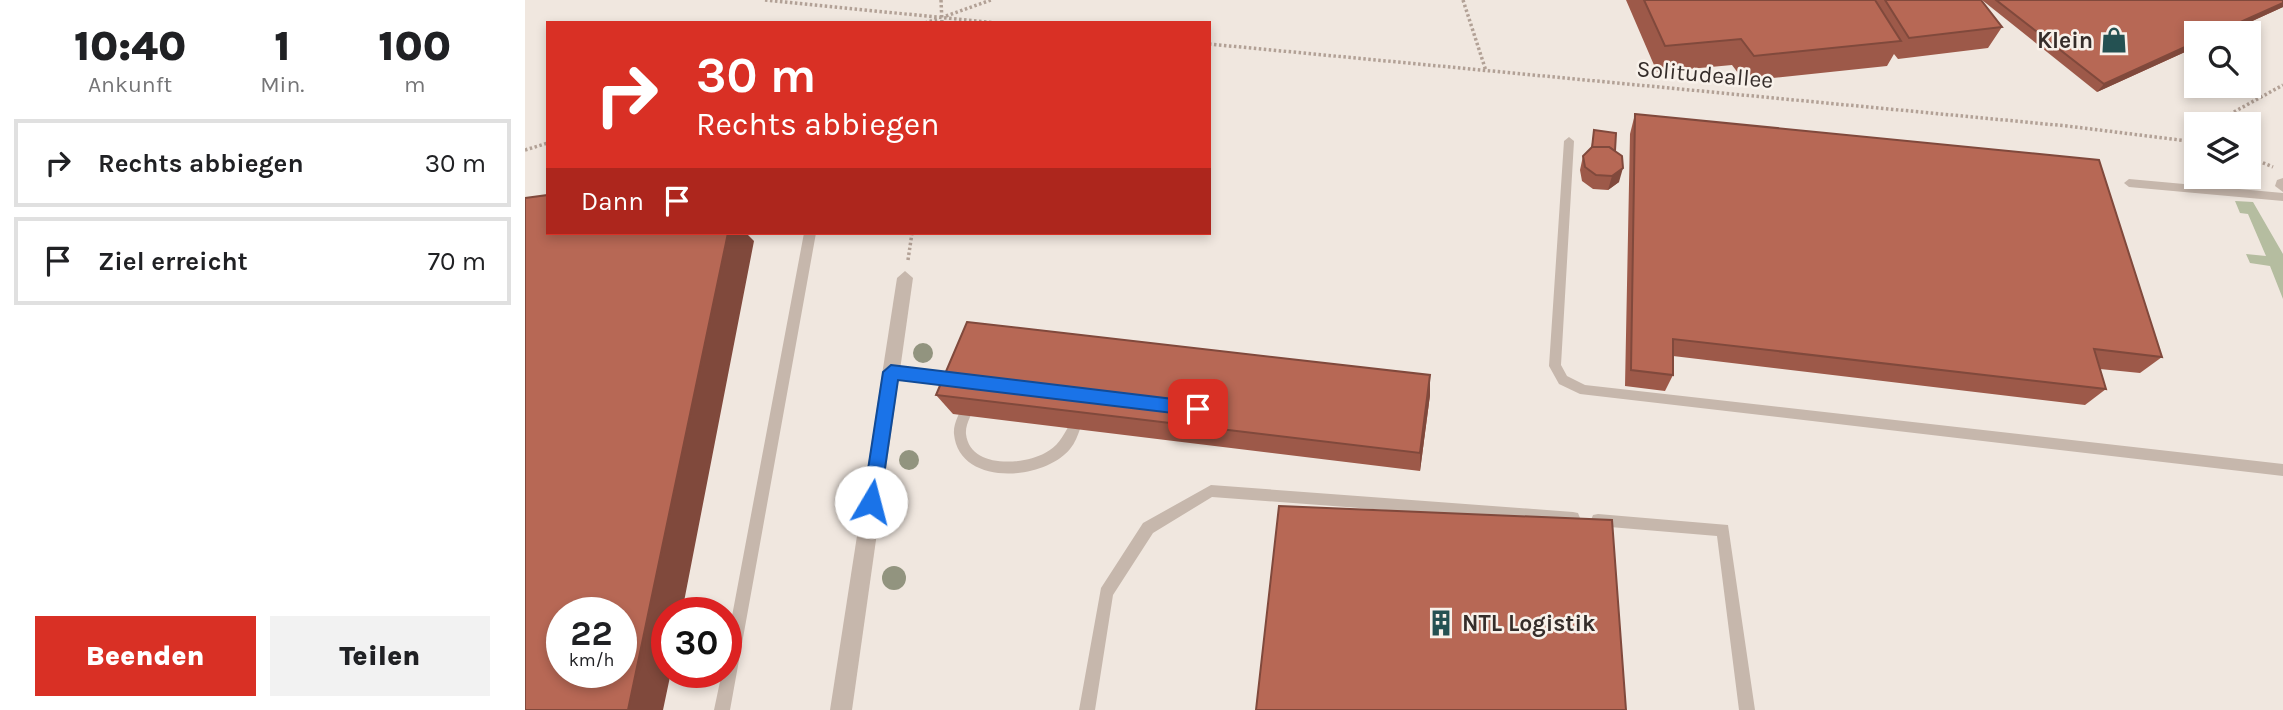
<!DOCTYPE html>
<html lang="de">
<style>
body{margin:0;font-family:Karla,sans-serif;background:#f2f2f2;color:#202124;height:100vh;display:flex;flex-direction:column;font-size:26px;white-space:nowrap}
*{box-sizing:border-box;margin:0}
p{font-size:23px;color:#757577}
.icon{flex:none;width:38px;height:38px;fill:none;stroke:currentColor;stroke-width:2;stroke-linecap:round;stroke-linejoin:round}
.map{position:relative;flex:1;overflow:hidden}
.panel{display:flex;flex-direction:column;background:#fff;width:525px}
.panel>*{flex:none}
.top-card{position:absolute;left:21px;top:21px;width:665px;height:214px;border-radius:0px;box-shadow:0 4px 10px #0003;background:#d93025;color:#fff;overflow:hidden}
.controls{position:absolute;left:1659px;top:21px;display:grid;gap:14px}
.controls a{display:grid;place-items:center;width:77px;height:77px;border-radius:0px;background:#fff;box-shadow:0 4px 10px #0003;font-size:35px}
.speed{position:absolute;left:21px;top:597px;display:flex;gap:14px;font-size:35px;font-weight:700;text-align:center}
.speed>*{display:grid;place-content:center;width:91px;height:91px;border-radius:50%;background:#fff;box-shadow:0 4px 10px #0003;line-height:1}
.speed small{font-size:18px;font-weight:400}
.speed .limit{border:10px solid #d22;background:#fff;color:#111}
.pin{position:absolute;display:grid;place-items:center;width:60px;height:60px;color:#fff;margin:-30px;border-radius:14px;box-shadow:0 4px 10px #0006}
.me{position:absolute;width:77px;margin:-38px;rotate:8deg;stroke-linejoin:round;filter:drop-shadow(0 0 5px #0008)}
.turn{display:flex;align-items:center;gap:24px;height:147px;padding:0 35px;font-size:32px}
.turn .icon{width:91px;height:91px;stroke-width:2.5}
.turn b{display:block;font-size:49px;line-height:60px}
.then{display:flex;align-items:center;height:66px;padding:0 35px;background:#0003;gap:14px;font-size:26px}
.eta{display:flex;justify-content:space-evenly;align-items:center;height:119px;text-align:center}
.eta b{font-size:42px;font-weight:800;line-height:49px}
.action{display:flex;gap:14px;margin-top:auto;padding:14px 35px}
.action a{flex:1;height:80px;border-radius:0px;background:#d93025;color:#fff;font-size:28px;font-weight:800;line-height:80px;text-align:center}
.action a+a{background:#f2f2f2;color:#202124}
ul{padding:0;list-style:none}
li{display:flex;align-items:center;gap:21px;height:88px;margin:0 14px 10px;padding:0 21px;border:4px solid #e0e0e0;border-radius:0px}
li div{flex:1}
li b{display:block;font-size:26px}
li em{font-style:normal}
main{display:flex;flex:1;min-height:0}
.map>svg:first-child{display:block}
.green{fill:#b5bda0}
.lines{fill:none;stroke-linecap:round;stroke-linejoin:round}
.path{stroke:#b2a196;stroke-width:3.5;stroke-dasharray:2.5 2.5;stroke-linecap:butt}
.service{fill:#c6b7ac;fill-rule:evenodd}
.minor{fill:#c6b7ac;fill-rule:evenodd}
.tree{fill:#92947f}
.wall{fill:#9d5949}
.shaded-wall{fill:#80493c}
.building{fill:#b76855;stroke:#80493c;stroke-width:2;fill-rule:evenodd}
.route{fill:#1a73e8;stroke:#114b97;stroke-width:2}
.labels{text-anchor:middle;stroke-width:5;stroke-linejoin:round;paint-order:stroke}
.poi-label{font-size:23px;font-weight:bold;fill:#352d2a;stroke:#f8f1ea;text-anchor:end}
.street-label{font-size:23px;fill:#352d2a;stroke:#f8f1ea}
</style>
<main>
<section class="panel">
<div class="eta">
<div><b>10:40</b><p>Ankunft</p></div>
<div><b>1</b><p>Min.</p></div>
<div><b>100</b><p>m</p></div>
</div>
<ul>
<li><svg class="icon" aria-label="right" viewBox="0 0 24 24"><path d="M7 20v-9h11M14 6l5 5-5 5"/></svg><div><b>Rechts abbiegen</b></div><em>30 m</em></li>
<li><svg class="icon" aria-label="arrive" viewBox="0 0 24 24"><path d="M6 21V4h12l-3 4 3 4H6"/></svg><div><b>Ziel erreicht</b></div><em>70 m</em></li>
</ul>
<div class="action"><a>Beenden</a><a>Teilen</a></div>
</section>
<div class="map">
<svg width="1758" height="710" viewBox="0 0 1758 710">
<rect width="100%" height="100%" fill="#f0e7df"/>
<!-- green -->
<polygon class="green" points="1710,201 1728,202 1758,254 1758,299 1745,266 1725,263 1721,254 1741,256 1723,214 1715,213"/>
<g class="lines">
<!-- path -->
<g class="path">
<polyline points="240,0 471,23"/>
<polyline points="416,0 417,23"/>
<polyline points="938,0 961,71"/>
<polyline points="421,16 466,0"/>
<polyline points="400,23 412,19"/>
<polyline points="684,44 1542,126 1671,142"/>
<polyline points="1687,124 1758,85"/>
<polyline points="0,150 23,143"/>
<polyline points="1724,157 1748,167"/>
<polyline points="383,260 387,233"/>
</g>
<!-- service -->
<g class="service">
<polygon points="1044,137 1049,141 1036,365 1042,376 1060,385 1758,464 1758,476 1055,394 1034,384 1024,366 1039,141"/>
<polygon points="1604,179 1758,193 1758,201 1604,187 1599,183"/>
<polygon points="279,233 291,233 205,710 189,710 197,672 201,672 201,648"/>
<polygon points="366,367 435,376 439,377 441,381 439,385 435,386 366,377 362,376 360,372 362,368"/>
<path d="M445 397 449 399 451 403C448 412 440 424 441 434 445 469 498 465 520 453 532 447 538 437 544 425L549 423 554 425 555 429C553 435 550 443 545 449 519 481 434 487 429 434 428 424 435 412 439 403L441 399Z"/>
<polygon points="686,485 1048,512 1053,513 1055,518 1053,523 1048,524 687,497 628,533 588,595 570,710 554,710 576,588 618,523"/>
<polygon points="1073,514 1203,525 1230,710 1214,710 1192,536 1073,526 1068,525 1066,520 1068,515"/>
</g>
<!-- minor -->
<g class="minor">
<polygon points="1758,178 1758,192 1750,186 1752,180"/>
<polygon points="380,271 388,278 327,710 305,710 372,278"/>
</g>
</g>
<!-- trees -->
<g class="tree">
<circle cx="398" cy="353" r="10"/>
<circle cx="384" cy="460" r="10"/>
<circle cx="369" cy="578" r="12"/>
</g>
<!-- wall -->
<g class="wall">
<polygon points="1101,0 1456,0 1477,27 1463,48 1373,59 1369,54 1362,66 1219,81 1207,65 1132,72"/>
<polygon points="1457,0 1758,0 1758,7 1701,33 1671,33 1671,47 1572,92"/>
<polygon points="1110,114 1637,357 1615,373 1575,369 1581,389 1560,405 1148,356 1148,375 1140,391 1100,386 1105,134"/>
<polygon points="1069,130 1090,151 1094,182 1083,190 1068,189 1057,181 1055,170 1058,156 1066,149"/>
<polygon points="411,395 905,395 895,471 428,414"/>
</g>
<!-- shaded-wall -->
<g class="shaded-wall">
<polygon points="1758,3 1758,7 1701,33 1691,33"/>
<polygon points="1671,42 1671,47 1572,92 1579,84"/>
<polygon points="1098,168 1094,182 1083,190 1087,176"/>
<polygon points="190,233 221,233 229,241 157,612 142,612 142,672 146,672 138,710 103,710"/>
<polygon points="905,375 905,395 895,471 895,453"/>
</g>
<!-- building -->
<g class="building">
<polygon points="1119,0 1350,0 1376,41 1229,56 1216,39 1140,46"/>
<polygon points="1360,0 1456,0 1477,27 1384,38"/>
<polygon points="1471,0 1758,0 1758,3 1691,33 1671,33 1671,42 1579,84"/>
<polygon points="1110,114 1574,160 1637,357 1569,349 1581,389 1148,339 1148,375 1106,370"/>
<polygon points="1069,130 1091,133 1090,151 1084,147 1067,148"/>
<polygon points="1067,147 1084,147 1097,156 1098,168 1087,176 1071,175 1060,167 1058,156"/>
<path d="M23 195V233H203L103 710H0V198ZM37 612H96V672H37Z"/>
<polygon points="442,322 905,375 895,453 411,395"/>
<polygon points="754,506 1087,520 1101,710 731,710"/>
</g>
<!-- route -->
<polygon class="route" points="366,365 673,402 681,409 673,416 373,380 355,502 353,508 346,510 340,508 338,502 358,372"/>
<!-- icons -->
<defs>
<g id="shop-bare" transform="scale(2.1)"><path d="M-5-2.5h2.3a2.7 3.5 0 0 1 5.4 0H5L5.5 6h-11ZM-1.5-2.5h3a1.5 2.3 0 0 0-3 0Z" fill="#245152" stroke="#f8f1ea" stroke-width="2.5" paint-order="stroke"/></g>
<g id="building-bare" transform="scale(2.1)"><path d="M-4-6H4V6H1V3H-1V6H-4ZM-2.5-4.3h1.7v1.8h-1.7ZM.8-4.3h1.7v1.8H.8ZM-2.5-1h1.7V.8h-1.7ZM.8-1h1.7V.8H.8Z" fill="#245152" stroke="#f8f1ea" stroke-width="2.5" paint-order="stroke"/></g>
</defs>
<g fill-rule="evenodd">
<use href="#shop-bare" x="1589" y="40"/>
<use href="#building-bare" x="916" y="623"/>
</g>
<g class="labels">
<!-- poi labels -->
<g class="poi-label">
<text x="1568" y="48">Klein</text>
<text x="937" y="631" text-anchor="start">NTL Logistik</text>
</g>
<!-- street labels -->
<g class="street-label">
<text transform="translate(1180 74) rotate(5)" y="8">Solitudeallee</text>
</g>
</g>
</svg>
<div class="controls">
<a><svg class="icon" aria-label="search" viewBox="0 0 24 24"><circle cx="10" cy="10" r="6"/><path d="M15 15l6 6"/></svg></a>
<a><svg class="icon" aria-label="layers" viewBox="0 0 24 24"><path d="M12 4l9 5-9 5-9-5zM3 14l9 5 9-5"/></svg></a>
</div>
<div class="speed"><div>22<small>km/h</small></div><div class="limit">30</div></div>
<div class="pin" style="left:673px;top:409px;background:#d93025"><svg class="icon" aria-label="arrive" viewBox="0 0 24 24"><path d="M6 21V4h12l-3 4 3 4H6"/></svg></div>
<svg class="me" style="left:346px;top:502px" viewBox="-20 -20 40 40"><circle r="19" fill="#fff"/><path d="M0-13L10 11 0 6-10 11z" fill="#1a73e8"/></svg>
<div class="top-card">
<div class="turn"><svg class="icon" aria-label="right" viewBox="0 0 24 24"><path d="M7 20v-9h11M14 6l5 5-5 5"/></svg><div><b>30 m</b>Rechts abbiegen</div></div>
<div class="then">Dann<svg class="icon" aria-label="arrive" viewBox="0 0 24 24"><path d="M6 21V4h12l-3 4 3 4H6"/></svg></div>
</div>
</div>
</main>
